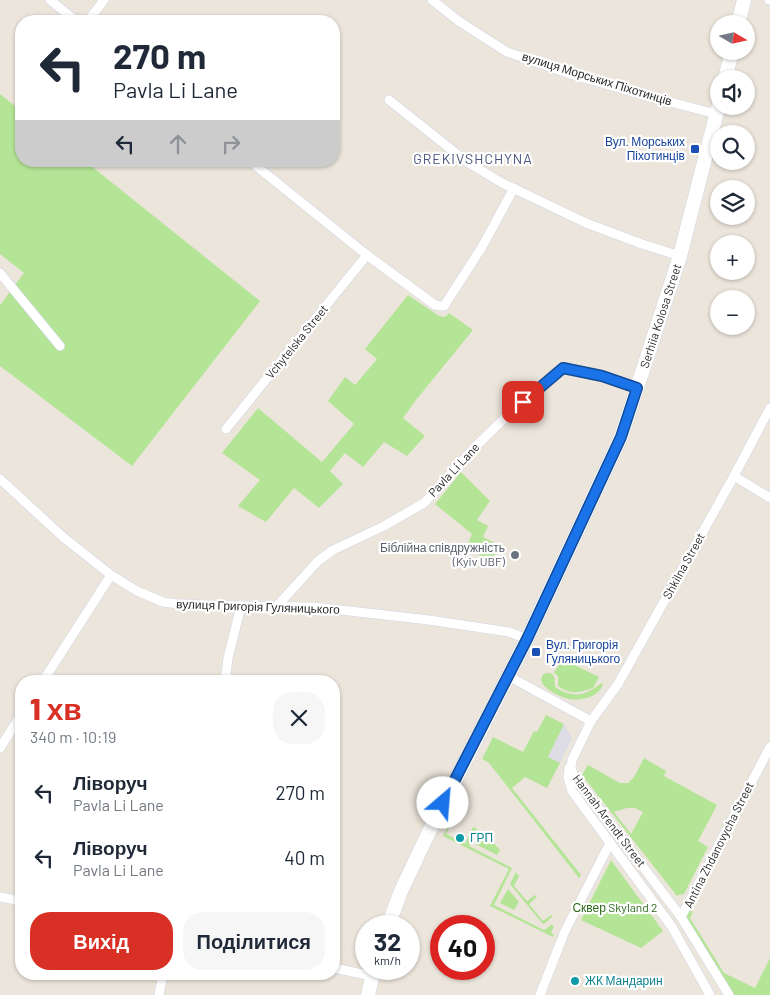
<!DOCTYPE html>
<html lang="uk">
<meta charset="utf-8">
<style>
body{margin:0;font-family:Barlow,sans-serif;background:#f6f6f7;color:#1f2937;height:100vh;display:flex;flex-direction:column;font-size:19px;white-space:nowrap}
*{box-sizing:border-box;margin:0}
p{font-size:16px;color:#747a83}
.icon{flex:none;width:28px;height:28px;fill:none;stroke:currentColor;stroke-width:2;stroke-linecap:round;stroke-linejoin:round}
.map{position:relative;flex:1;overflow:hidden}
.side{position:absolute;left:15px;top:675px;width:325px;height:305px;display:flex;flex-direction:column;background:#fff;border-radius:20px;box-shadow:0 1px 4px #0004}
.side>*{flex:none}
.top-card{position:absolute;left:15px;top:15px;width:325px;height:152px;border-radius:20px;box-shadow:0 1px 4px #0004;background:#fff;color:#1f2937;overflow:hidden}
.needle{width:32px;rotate:99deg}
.fabs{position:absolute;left:710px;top:15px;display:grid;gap:10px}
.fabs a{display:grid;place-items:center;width:45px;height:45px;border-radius:50%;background:#fff;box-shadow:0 1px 4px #0004;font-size:25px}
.speed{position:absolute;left:355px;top:915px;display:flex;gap:10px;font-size:25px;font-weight:700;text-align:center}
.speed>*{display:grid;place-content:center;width:65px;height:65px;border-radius:50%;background:#fff;box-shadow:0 1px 4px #0004;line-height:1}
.speed small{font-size:12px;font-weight:400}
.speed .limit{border:8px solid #d22;background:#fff;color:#111}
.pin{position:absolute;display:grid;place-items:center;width:42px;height:42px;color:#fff;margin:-21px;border-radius:10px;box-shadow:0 2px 8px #0006}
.me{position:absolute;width:55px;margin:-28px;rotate:27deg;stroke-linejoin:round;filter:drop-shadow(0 0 4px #0008)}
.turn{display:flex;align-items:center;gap:18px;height:105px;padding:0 15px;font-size:22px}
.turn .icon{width:65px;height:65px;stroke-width:2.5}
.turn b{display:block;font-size:35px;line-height:42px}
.lanes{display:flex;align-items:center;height:48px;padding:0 15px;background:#0003;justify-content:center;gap:25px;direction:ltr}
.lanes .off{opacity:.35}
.round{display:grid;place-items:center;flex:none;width:52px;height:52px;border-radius:20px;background:#f6f6f7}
.headline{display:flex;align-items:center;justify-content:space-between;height:85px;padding:0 15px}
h1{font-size:30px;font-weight:800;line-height:38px;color:#d93025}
.primary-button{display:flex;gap:10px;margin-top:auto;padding:10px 15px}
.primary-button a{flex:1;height:58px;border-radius:20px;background:#d93025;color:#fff;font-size:20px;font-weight:800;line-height:58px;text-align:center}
.primary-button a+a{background:#f6f6f7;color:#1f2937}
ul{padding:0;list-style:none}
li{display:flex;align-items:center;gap:15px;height:65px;padding:0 15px}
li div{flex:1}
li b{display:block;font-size:19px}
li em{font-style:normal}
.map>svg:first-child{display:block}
.industrial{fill:#dedce5}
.green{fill:#b4e596;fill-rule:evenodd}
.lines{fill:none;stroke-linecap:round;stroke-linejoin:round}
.street-casing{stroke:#d1d5e3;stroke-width:10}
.secondary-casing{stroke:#d1d5e3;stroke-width:15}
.street{stroke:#fff;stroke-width:9}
.secondary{stroke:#fff;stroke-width:14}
.route-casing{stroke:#114b97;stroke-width:12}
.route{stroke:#1a73e8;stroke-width:9}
.transit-dot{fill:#1a4fb4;stroke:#fff;stroke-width:2}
.worship-dot{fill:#6b7280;stroke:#fff;stroke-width:2}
.culture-dot{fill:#0f9aa8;stroke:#fff;stroke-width:2}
.labels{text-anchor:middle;stroke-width:4.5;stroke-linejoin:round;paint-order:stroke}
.street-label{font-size:12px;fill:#2a2a2a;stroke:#fff}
.transit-label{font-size:12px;fill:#164399;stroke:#fff;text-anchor:end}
.worship-label{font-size:12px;fill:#5b616d;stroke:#fff;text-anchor:end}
.culture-label{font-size:12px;fill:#0d838f;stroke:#fff;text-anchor:start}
.park-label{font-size:12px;fill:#2c6918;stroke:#fff}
.neighbourhood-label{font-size:14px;letter-spacing:1px;fill:#49547c;stroke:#fff}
</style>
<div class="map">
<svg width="770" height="995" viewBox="0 0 770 995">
<rect width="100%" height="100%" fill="#ece5db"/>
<!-- industrial -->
<polygon class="industrial" points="564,724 572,738 560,763 548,757"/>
<!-- green -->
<g class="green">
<polygon points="0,94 21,111 21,161 85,161 260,301 132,466 0,366 0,305 24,273 0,254"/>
<polygon points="408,295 439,316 445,317 449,313 473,330 416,400 403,418 425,436 407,456 384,442 363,467 345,453 330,471 343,484 319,508 294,488 266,522 238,506 260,480 222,453 258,408 322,462 354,424 328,401 345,377 355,385 377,359 365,349"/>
<polygon points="461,472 490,501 477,520 488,526 483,537 499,545 491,562 466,548 472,534 435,504"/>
<path d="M562 659 599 677 593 688C578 693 571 695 558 686V676L554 673Z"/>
<path d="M546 673C558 673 553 681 556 688 577 699 584 695 602 683L603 684C599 697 582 701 569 699 564 698 559 696 554 693 548 689 543 687 541 679L543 674Z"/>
<polygon points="546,715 564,724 548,757 560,763 547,788 525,777 512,788 581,875 579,878 489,763 482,759 493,737 523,752 534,731 537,732"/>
<path d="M644 758 666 771 664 776 717 805 698 841 708 847 684 894 679 895 677 896 582 775 588 765 620 783H628L634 777ZM627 808H635L643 812 631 834 614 812Z"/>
<polygon points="455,812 457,812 446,834 465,844 473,827 477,829 469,846 512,868 494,905 544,930 551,925 554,926 551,933 554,935 553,937 490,906 509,869 443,836"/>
<polygon points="480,833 489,838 500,850 497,855 475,844"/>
<polygon points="611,860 663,931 641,948 581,920"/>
<polygon points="516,872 519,876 514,886 527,901 535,895 537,897 529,904 543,921 551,915 553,916 544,924 542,923 510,884"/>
<polygon points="508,889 519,902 514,910 500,903"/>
<polygon points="689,909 693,912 690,918 724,973 755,988 770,958 770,995 733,995 684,918"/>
</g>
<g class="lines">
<!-- street casing -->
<g class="street-casing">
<g id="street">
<polyline points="50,0 76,21"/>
<polyline points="432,0 460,22 507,52 570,74 636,93 716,114"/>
<polyline points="769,0 770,0"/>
<polyline points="88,21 104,0"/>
<polyline points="389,100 467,162 502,183 586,223 642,244 680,256"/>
<polyline points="250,161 367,255 435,305 440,306 444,306 482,247 514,188"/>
<polyline points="0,273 60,346"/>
<polyline points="226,429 367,255"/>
<polyline points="734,476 770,498"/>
<polyline points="0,479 63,537 111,575 137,591 163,602 178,604 241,606 314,607 429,620 509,632 527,639"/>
<polyline points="277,606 318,561 333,550 384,526 424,503 475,447 509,414 563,368 602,376 637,388"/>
<polyline points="508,676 591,721"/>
<polyline points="43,681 111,575"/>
<polyline points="225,681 228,658 241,606"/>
<polyline points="0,748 21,715"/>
<polyline points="569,768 568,778 572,791 672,927 710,995"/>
<polyline points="0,897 21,901"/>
<polyline points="681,917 770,747"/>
<polyline points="334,968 372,976"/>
<polyline points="159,995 163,974"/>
<polyline points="540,995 565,931 610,843"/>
<polyline points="729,995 681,917 574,776 571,768 572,760 591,721 618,684 734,476 770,408"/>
</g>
</g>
<!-- secondary casing -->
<g class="secondary-casing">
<g id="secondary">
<polyline points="738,24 744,0"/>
<polyline points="725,79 732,51"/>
<polyline points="388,926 401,891 427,836 527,639 621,437 680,256 719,104"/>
<polyline points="368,995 374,969"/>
</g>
</g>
<!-- street -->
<use href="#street" class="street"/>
<!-- secondary -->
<use href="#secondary" class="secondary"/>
</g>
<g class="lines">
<!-- route casing -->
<g class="route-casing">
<polyline id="route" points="443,803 527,639 621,437 637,388 602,376 563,368 523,402"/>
</g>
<!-- route -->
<use href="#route" class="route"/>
</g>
<!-- markers -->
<g class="transit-dot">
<rect x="690" y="144" width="10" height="10" rx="2.5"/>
<rect x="531" y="647" width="10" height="10" rx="2.5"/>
</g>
<circle class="worship-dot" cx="515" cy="555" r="5"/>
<g class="culture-dot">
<circle cx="460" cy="838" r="5"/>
<circle cx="575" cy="981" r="5"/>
</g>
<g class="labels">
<!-- street labels -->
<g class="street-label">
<text transform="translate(597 79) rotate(17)" y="4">вулиця Морських Піхотинців</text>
<text transform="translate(661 316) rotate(-72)" y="4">Serhiia Kolosa Street</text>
<text transform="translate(297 342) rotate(-51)" y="4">Vchytelska Street</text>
<text transform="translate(454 470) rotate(-47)" y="4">Pavla Li Lane</text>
<text transform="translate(684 566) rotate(-61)" y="4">Shkilna Street</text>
<text transform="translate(258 607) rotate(2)" y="4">вулиця Григорія Гуляницького</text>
<text transform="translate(609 821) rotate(53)" y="4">Hannah Arendt Street</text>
<text transform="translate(719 845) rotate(-63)" y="4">Antina Zhdanovycha Street</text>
</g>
<!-- transit labels -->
<g class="transit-label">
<text x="685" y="146">Вул. Морських<tspan x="685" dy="14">Піхотинців</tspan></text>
<text x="546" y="649" text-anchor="start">Вул. Григорія<tspan x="546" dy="14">Гуляницького</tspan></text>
</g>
<!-- worship labels -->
<g class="worship-label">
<text x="505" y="552">Біблійна співдружність<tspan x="505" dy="14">(Kyiv UBF)</tspan></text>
</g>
<!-- culture labels -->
<g class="culture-label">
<text x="470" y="842">ГРП</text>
<text x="585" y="985">ЖК Мандарин</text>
</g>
<!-- park labels -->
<g class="park-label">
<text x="615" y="912">Сквер Skyland 2</text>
</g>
<!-- neighbourhood labels -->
<g class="neighbourhood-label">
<text x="473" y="164">GREKIVSHCHYNA</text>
</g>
</g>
</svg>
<div class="fabs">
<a><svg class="needle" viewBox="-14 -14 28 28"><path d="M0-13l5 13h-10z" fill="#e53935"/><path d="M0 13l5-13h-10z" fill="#747a83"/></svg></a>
<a><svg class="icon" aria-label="sound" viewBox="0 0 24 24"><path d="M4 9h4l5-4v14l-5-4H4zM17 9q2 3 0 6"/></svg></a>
<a><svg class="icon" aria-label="search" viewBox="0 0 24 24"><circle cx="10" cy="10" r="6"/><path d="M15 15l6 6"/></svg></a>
<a><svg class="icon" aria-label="layers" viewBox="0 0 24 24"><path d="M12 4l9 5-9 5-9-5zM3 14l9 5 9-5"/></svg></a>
<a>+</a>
<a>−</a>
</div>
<div class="speed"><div>32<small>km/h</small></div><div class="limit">40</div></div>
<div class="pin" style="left:523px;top:402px;background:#d93025"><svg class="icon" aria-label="arrive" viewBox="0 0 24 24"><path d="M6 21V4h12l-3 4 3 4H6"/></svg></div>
<svg class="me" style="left:443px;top:803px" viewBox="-20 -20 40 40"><circle r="19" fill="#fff"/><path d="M0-13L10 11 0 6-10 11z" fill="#1a73e8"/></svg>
<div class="top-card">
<div class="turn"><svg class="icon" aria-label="left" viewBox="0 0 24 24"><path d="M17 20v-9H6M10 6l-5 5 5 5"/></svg><div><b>270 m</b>Pavla Li Lane</div></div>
<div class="lanes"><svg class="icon" aria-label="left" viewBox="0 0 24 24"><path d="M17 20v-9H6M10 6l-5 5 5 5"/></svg><svg class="icon off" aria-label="ahead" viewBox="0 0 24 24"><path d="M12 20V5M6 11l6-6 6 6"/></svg><svg class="icon off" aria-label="right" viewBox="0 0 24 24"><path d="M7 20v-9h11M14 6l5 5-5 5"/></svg></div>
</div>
<section class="side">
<div class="headline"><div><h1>1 хв</h1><p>340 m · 10:19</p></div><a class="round"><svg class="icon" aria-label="close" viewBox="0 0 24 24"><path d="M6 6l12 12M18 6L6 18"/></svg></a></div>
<ul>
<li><svg class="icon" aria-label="left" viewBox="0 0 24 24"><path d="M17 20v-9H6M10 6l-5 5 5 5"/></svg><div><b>Ліворуч</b><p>Pavla Li Lane</p></div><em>270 m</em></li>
<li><svg class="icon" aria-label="left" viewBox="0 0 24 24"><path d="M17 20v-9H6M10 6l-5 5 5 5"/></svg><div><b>Ліворуч</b><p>Pavla Li Lane</p></div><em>40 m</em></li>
</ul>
<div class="primary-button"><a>Вихід</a><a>Поділитися</a></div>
</section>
</div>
